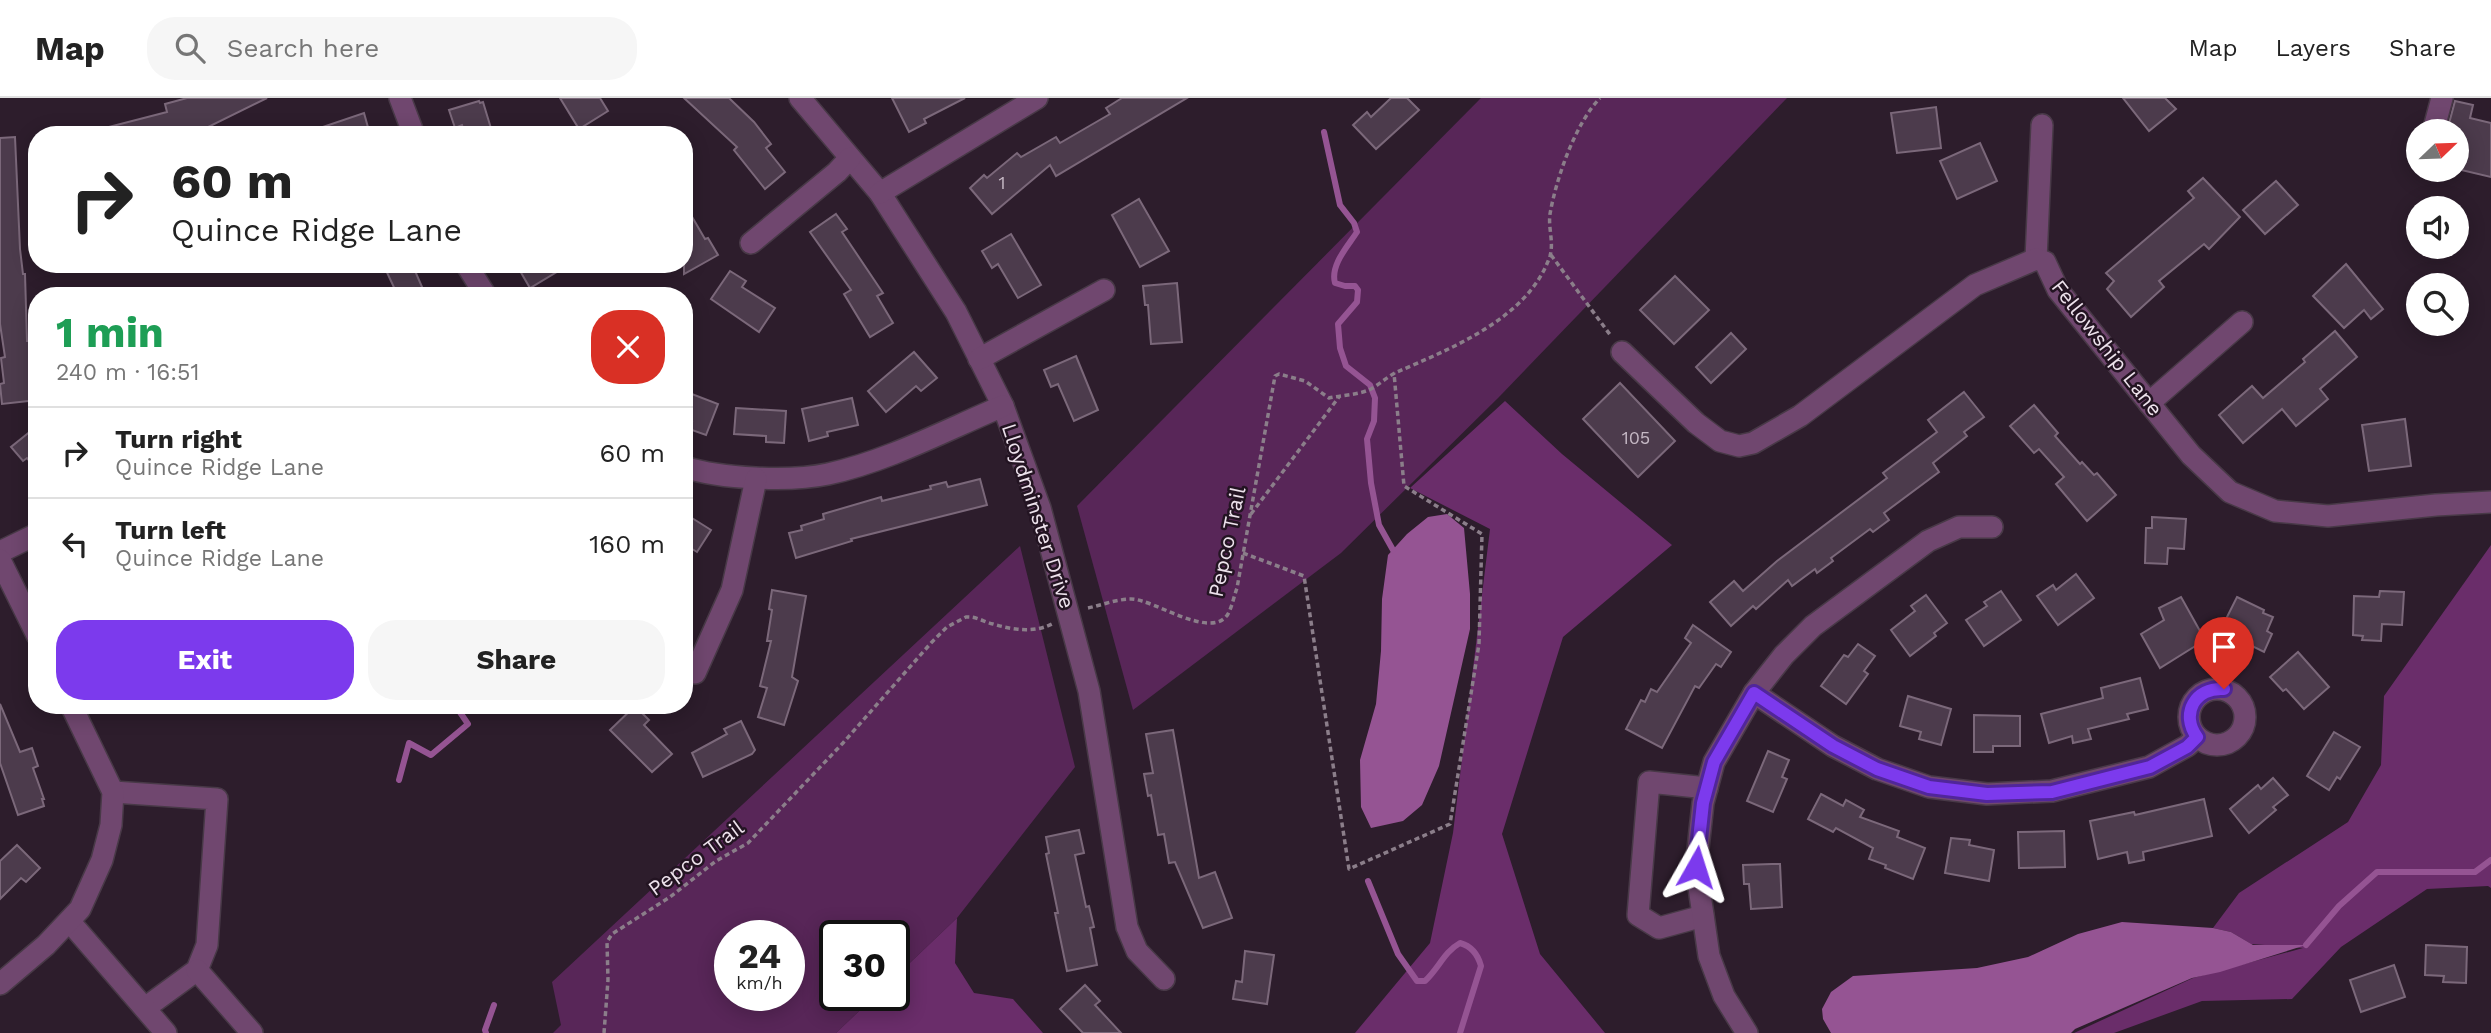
<!DOCTYPE html>
<meta charset="utf-8">
<style>
body{margin:0;font-family:"Work Sans",sans-serif;background:#f6f6f6;color:#222;height:100vh;display:flex;flex-direction:column;font-size:26px;white-space:nowrap}
*{box-sizing:border-box;margin:0}
p{font-size:23px;color:#767676}
.icon{flex:none;width:38px;height:38px;fill:none;stroke:currentColor;stroke-width:2;stroke-linecap:round;stroke-linejoin:round}
.map{position:relative;flex:1;overflow:hidden}
.sheet{position:absolute;left:28px;top:189px;width:665px;height:427px;display:flex;flex-direction:column;background:#fff;border-radius:28px;box-shadow:0 4px 18px #0003}
.sheet>*{flex:none}
.top-card{position:absolute;left:28px;top:28px;width:665px;height:147px;border-radius:28px;box-shadow:0 4px 18px #0003;background:#fff;color:#222;overflow:hidden}
.needle{width:46px;rotate:67deg}
.controls{position:absolute;left:2406px;top:21px;display:grid;gap:14px}
.controls a{display:grid;place-items:center;width:63px;height:63px;border-radius:50%;background:#fff;box-shadow:0 4px 18px #0003;font-size:35px}
.speed{position:absolute;left:714px;top:822px;display:flex;gap:14px;font-size:35px;font-weight:700;text-align:center}
.speed>*{display:grid;place-content:center;width:91px;height:91px;border-radius:50%;background:#fff;box-shadow:0 4px 18px #0003;line-height:1}
.speed small{font-size:18px;font-weight:400}
.speed .limit{border:4px solid #111;border-radius:10px;background:#fff;color:#111}
.pin{position:absolute;display:grid;place-items:center;width:60px;height:60px;color:#fff;margin:-72px -30px;border-radius:50% 50% 50% 0;rotate:-45deg;box-shadow:0 0 7px #0007}
.pin .icon{rotate:45deg}
.me{position:absolute;width:77px;margin:-38px;rotate:6deg;stroke-linejoin:round;filter:drop-shadow(0 0 5px #0008)}
.turn{display:flex;align-items:center;gap:24px;height:147px;padding:0 28px;font-size:32px}
.turn .icon{width:91px;height:91px;stroke-width:2.5}
.turn b{display:block;font-size:49px;line-height:60px}
.round{display:grid;place-items:center;flex:none;width:74px;height:74px;border-radius:28px;background:#f6f6f6}
.overview{display:flex;align-items:center;justify-content:space-between;height:119px;padding:0 28px}
h1{font-size:42px;font-weight:700;line-height:52px;color:#1e9e55}
.button{display:flex;gap:14px;margin-top:auto;padding:14px 28px}
.button a{flex:1;height:80px;border-radius:28px;background:#7c3aed;color:#fff;font-size:28px;font-weight:700;line-height:80px;text-align:center}
.button a+a{background:#f6f6f6;color:#222}
ul{padding:0;list-style:none}
li{display:flex;align-items:center;gap:21px;height:91px;padding:0 28px;border-top:2px solid #e0e0e0}
li div{flex:1}
li b{display:block;font-size:26px}
li em{font-style:normal}
header{display:flex;align-items:center;gap:42px;box-sizing:border-box;height:98px;padding:0 35px;background:#fff;border-bottom:2px solid #e0e0e0}
header strong{font-size:33px}
nav{display:flex;gap:38px;margin-inline-start:auto;font-size:24px}
.search{width:490px;height:63px;background:#f6f6f6;display:flex;align-items:center;gap:18px;box-sizing:border-box;padding:0 24px;border-radius:28px;color:#767676;font-size:26px}
.map>svg:first-child{display:block}
.green{fill:#582658;fill-rule:evenodd}
.forest{fill:#6a2d6a}
.water{fill:#955493}
.lines{fill:none;stroke-linecap:round;stroke-linejoin:round}
.stream{stroke:#955493;stroke-width:6}
.building{fill:#4c3b4c;stroke:#7b687a;stroke-width:2}
.minor-casing{stroke:#483947;stroke-width:24}
.path{stroke:#8b7e8a;stroke-width:3.5;stroke-dasharray:5 3.5;stroke-linecap:butt}
.minor{stroke:#70476f;stroke-width:21}
.route-casing{stroke:#51269a;stroke-width:18}
.route{stroke:#7c3aed;stroke-width:12}
.labels{text-anchor:middle;stroke-width:5;stroke-linejoin:round;paint-order:stroke}
.number-label{font-size:18px;fill:#c5b8c4}
.street-label{font-size:21px;fill:#ede2ec;stroke:#231422}
</style>
<header>
<strong>Map</strong>
<div class="search"><svg class="icon" aria-label="search" viewBox="0 0 24 24"><circle cx="10" cy="10" r="6"/><path d="M15 15l6 6"/></svg>Search here</div>
<nav><a>Map</a><a>Layers</a><a>Share</a></nav>
</header>
<div class="map">
<svg width="2491" height="935" viewBox="0 0 2491 935">
<rect width="100%" height="100%" fill="#2d1d2c"/>
<!-- green -->
<g class="green">
<polygon points="1481,0 1787,0 1499,299 1341,455 1133,612 1077,408"/>
<path d="M1020 448 1075 669 957 820 894 880V838H835V898H875L836 935H553L561 927 552 884ZM730 838H789V898H730Z"/>
</g>
<!-- forest -->
<g class="forest">
<polygon points="1505,303 1562,356 1672,447 1563,539 1502,736 1540,856 1605,935 1355,935 1430,845 1453,735 1490,431 1410,390"/>
<polygon points="2491,447 2491,790 2488,788 2427,791 2341,849 2292,901 2202,903 2114,935 2074,935 2193,880 2303,850 2251,846 2231,834 2213,830 2239,795 2348,724 2381,667 2384,598"/>
<polygon points="957,820 955,865 974,895 1013,901 1043,935 836,935 875,898 894,898 894,880"/>
</g>
<!-- water -->
<g class="water">
<polygon points="1447,416 1464,430 1470,496 1470,531 1439,668 1422,707 1403,723 1371,730 1361,709 1360,662 1376,606 1381,553 1382,501 1388,457 1407,436 1428,419"/>
<polygon points="2122,824 2213,830 2231,834 2253,847 2306,847 2220,874 2192,880 2075,931 2071,935 1831,935 1823,921 1822,911 1831,894 1853,878 1977,870 2028,859 2078,836"/>
</g>
<g class="lines">
<!-- stream -->
<g class="stream">
<path d="M1324 34 1340 107 1354 125 1357 134C1348 148 1330 167 1335 185L1345 188H1355L1358 192 1357 204 1338 226 1340 250 1346 268 1370 287 1375 300 1374 323 1367 341 1371 385 1379 427 1393 452"/>
<polyline points="399,682 409,645 431,657 468,626 455,607"/>
<path d="M1368 783 1398 856 1417 883H1425C1439 870 1444 854 1460 845 1471 848 1478 857 1481 868L1460 935"/>
<polyline points="2306,847 2339,808 2377,774 2475,774 2491,762"/>
<polyline points="486,935 485,932 494,907"/>
</g>
</g>
<!-- building -->
<g class="building">
<polygon points="187,0 267,0 192,37 102,37 101,31 167,14 165,6"/>
<polygon points="560,0 600,0 608,13 579,31"/>
<polygon points="684,0 729,0 754,24 771,46 766,50 785,74 765,91 734,52 737,49"/>
<polygon points="892,0 965,0 924,21 926,25 909,34"/>
<polygon points="1122,0 1187,0 1056,78 1050,67 992,116 970,90 984,77 987,80 1017,55 1021,59 1056,39 1060,45 1110,16 1106,10"/>
<polygon points="1391,0 1407,0 1419,12 1376,51 1353,27 1367,14 1371,19"/>
<polygon points="2123,0 2165,0 2176,11 2149,33"/>
<polygon points="479,3 480,5 483,4 493,37 465,37 462,27 455,30 449,12"/>
<polygon points="2455,3 2473,7 2470,20 2491,25 2491,79 2457,71 2457,33 2447,33"/>
<polygon points="1936,9 1941,50 1897,55 1891,15"/>
<polygon points="364,15 369,33 358,37 308,37 308,34"/>
<polygon points="15,39 20,151 23,176 25,176 27,243 30,243 37,302 2,306 0,286 4,285 1,260 5,259 0,226 0,40"/>
<polygon points="1980,45 1997,83 1957,101 1940,63"/>
<polygon points="2203,80 2240,119 2209,151 2204,146 2159,183 2164,189 2131,219 2107,191 2114,183 2106,175 2194,100 2188,93"/>
<polygon points="2276,83 2298,107 2265,136 2243,112"/>
<polygon points="1139,101 1169,153 1140,169 1112,117"/>
<polygon points="684,105 705,141 708,140 718,157 684,176"/>
<polygon points="836,116 847,131 842,134 883,195 877,198 893,225 870,239 844,196 851,192 810,134"/>
<polygon points="1011,136 1041,187 1018,200 998,166 992,170 982,153"/>
<polygon points="383,166 412,166 426,198 398,198"/>
<polygon points="516,166 570,166 530,190"/>
<polygon points="2346,166 2383,211 2371,221 2364,212 2344,230 2313,198"/>
<polygon points="730,173 746,183 742,189 775,210 759,234 711,201"/>
<polygon points="1675,178 1709,212 1674,246 1640,212"/>
<polygon points="1177,185 1182,244 1151,246 1148,207 1145,207 1143,188"/>
<polygon points="2335,233 2357,259 2320,291 2328,301 2296,328 2282,311 2243,345 2219,317 2252,288 2263,300 2305,264 2303,261"/>
<polygon points="1731,235 1746,251 1711,285 1696,269"/>
<polygon points="914,254 937,280 921,293 916,288 886,314 868,293"/>
<polygon points="1076,258 1098,312 1074,323 1058,286 1051,289 1044,272"/>
<polygon points="1620,285 1675,343 1638,379 1583,321"/>
<polygon points="684,293 718,306 706,337 689,331 692,324 684,321"/>
<polygon points="1964,294 1984,319 1964,334 1967,338 1933,365 1939,374 1884,415 1889,422 1873,434 1870,431 1831,460 1833,463 1817,475 1815,471 1792,488 1788,482 1756,511 1753,508 1731,528 1710,504 1734,483 1743,493 1777,463 1887,380 1883,375 1937,334 1928,322"/>
<polygon points="852,300 858,327 827,334 828,338 809,343 802,311"/>
<polygon points="2034,307 2058,335 2055,338 2080,366 2082,364 2094,377 2097,375 2116,397 2087,423 2056,386 2064,379 2039,351 2034,355 2010,328"/>
<polygon points="736,310 786,313 784,345 766,344 766,338 734,336"/>
<polygon points="2405,321 2411,368 2369,373 2362,327"/>
<polygon points="37,328 37,372 27,360 23,363 11,349"/>
<polygon points="980,381 987,407 851,441 852,443 796,460 789,435 802,432 801,428 824,421 823,416 881,399 882,403 931,391 930,388 946,384 948,389"/>
<polygon points="684,415 711,432 697,454 684,446"/>
<polygon points="2152,419 2186,421 2184,451 2168,450 2167,466 2145,465 2146,430 2152,430"/>
<polygon points="2076,476 2094,500 2058,527 2037,498 2053,487 2056,492"/>
<polygon points="772,492 806,498 792,579 798,583 784,627 758,619 767,590 760,588 771,543 767,543 772,512 769,511"/>
<polygon points="2001,493 2021,522 1984,548 1966,522 1987,508 1984,504"/>
<polygon points="2380,493 2404,494 2402,527 2382,526 2381,543 2362,542 2363,538 2353,537 2354,498 2379,499"/>
<polygon points="1926,497 1947,525 1934,535 1936,538 1910,558 1891,532 1915,513 1911,508"/>
<polygon points="2181,499 2205,542 2160,570 2141,536 2164,522 2159,510"/>
<polygon points="2237,499 2264,512 2263,515 2273,519 2267,533 2272,536 2264,554 2248,546 2250,540 2223,527"/>
<polygon points="1693,527 1731,554 1721,569 1716,566 1699,590 1695,588 1662,650 1626,631 1641,602 1645,604 1651,591 1657,594 1691,545 1685,540"/>
<polygon points="1858,546 1875,558 1864,573 1868,576 1846,606 1821,588 1844,557 1848,559"/>
<polygon points="2298,554 2329,589 2304,611 2286,591 2283,593 2270,579"/>
<polygon points="2140,580 2148,611 2127,616 2129,621 2088,631 2091,641 2073,645 2072,638 2049,645 2041,616 2103,600 2101,590"/>
<polygon points="1908,598 1951,611 1941,647 1919,641 1921,634 1900,628"/>
<polygon points="0,606 20,654 32,650 38,668 33,670 44,701 42,701 44,708 18,717 0,665"/>
<polygon points="635,608 649,622 644,627 672,656 652,674 610,632"/>
<polygon points="1974,617 2020,618 2020,648 1993,648 1993,654 1974,654"/>
<polygon points="741,623 755,652 752,656 703,679 692,655 727,636 724,631"/>
<polygon points="1173,632 1199,780 1215,774 1232,820 1203,830 1175,764 1169,765 1164,736 1158,737 1151,697 1148,698 1144,676 1153,675 1146,636"/>
<polygon points="2334,634 2360,649 2340,681 2337,679 2329,692 2307,678"/>
<polygon points="1768,653 1789,662 1782,679 1787,681 1773,714 1747,703"/>
<polygon points="2273,680 2288,697 2273,709 2276,712 2249,735 2230,711 2258,687 2261,691"/>
<polygon points="1821,696 1843,708 1846,702 1864,712 1860,719 1899,733 1897,739 1925,750 1913,781 1885,770 1886,767 1869,761 1873,750 1836,730 1833,734 1808,721"/>
<polygon points="2204,701 2212,738 2143,754 2144,762 2129,765 2127,754 2098,761 2090,723 2134,714 2135,717"/>
<polygon points="1079,732 1084,755 1075,757 1086,809 1089,808 1094,829 1090,830 1097,867 1067,873 1055,815 1058,815 1046,756 1049,755 1046,739"/>
<polygon points="2064,733 2065,769 2019,770 2018,734"/>
<polygon points="1951,740 1970,742 1969,747 1994,752 1989,783 1945,775"/>
<polygon points="17,747 40,770 26,784 21,780 0,801 0,763"/>
<polygon points="1772,766 1780,766 1782,809 1751,811 1749,786 1744,786 1743,767"/>
<polygon points="2426,847 2467,849 2466,885 2443,884 2444,878 2425,877"/>
<polygon points="1245,853 1274,857 1267,906 1233,901 1236,883 1242,884"/>
<polygon points="2394,867 2405,899 2361,914 2350,882"/>
<polygon points="1085,887 1100,903 1095,907 1121,935 1083,935 1060,911"/>
</g>
<g class="lines">
<!-- minor casing -->
<g class="minor-casing">
<g id="minor">
<polyline points="400,0 414,37"/>
<polyline points="800,0 880,95 956,214 1003,308 1040,410 1089,593 1127,829 1137,853 1164,881"/>
<polyline points="2434,30 2442,0"/>
<polyline points="880,95 1037,0"/>
<polyline points="751,145 837,74 850,60"/>
<polyline points="2036,161 2042,27"/>
<polyline points="466,166 486,198"/>
<polyline points="1622,254 1696,325 1720,343 1739,348 1753,345 1800,318 1975,187 2036,161 2045,164 2058,192 2191,357 2230,394 2275,413 2328,418 2436,407 2491,404"/>
<polyline points="979,261 1104,192"/>
<polyline points="2149,305 2242,224"/>
<path d="M684 369C721 381 790 384 828 376 888 363 946 332 1003 308"/>
<polyline points="0,454 37,436"/>
<polyline points="0,462 37,537"/>
<polyline points="695,575 732,492 756,381"/>
<circle cx="2217" cy="619" r="28"/>
<polyline points="1754,595 1833,648 1877,671 1929,689 1987,696 2052,693 2149,669 2187,648 2197,639"/>
<polyline points="113,694 217,701 207,847 197,872 145,910"/>
<polyline points="1703,818 1659,830 1638,817 1649,684 1707,690"/>
<polyline points="70,824 166,935"/>
<polyline points="197,872 252,935"/>
<polyline points="0,886 46,847 80,811 102,762 111,727 113,694 71,607"/>
<polyline points="1747,935 1724,898 1709,858 1696,769 1703,705 1714,664 1754,595 1784,557 1813,528 1928,443 1959,429 1992,429"/>
</g>
</g>
<!-- path -->
<g class="path">
<polyline points="1551,157 1611,238"/>
<polyline points="449,198 459,192"/>
<polyline points="1251,416 1339,299"/>
<polyline points="1243,455 1304,478 1349,771 1450,726 1479,546 1482,436 1404,388 1394,275"/>
<path d="M1088 510C1102 507 1117 501 1131 501 1154 501 1211 543 1228 516 1232 509 1234 498 1237 490L1275 278 1279 276 1305 283 1329 300C1343 297 1358 297 1371 291 1380 286 1388 278 1397 274 1452 250 1529 220 1550 158 1554 144 1548 130 1550 116 1556 81 1575 26 1600 0"/>
<path d="M604 935 608 882 607 844 612 836 670 799 716 763 748 745 843 645 931 545 947 529 966 519C976 518 984 524 993 526 1013 532 1034 535 1052 526"/>
</g>
<!-- minor -->
<use href="#minor" class="minor"/>
</g>
<g class="lines">
<!-- route casing -->
<g class="route-casing">
<path id="route" d="M1696 769 1703 705 1714 664 1754 595 1833 648 1877 671 1929 689 1987 696 2052 694 2150 669 2187 649 2197 639C2180 616 2195 589 2224 591"/>
</g>
<!-- route -->
<use href="#route" class="route"/>
</g>
<g class="labels">
<!-- number labels -->
<g class="number-label">
<text x="1002" y="91">1</text>
<text x="1636" y="346">105</text>
</g>
<!-- street labels -->
<g class="street-label">
<text transform="translate(2107 250) rotate(52)" y="7">Fellowship Lane</text>
<text transform="translate(1038 418) rotate(72)" y="7">Lloydminster Drive</text>
<text transform="translate(1227 444) rotate(-78)" y="7">Pepco Trail</text>
<text transform="translate(696 760) rotate(-36)" y="7">Pepco Trail</text>
</g>
</g>
</svg>
<div class="controls">
<a><svg class="needle" viewBox="-14 -14 28 28"><path d="M0-13l5 13h-10z" fill="#e53935"/><path d="M0 13l5-13h-10z" fill="#767676"/></svg></a>
<a><svg class="icon" aria-label="sound" viewBox="0 0 24 24"><path d="M4 9h4l5-4v14l-5-4H4zM17 9q2 3 0 6"/></svg></a>
<a><svg class="icon" aria-label="search" viewBox="0 0 24 24"><circle cx="10" cy="10" r="6"/><path d="M15 15l6 6"/></svg></a>
</div>
<div class="speed"><div>24<small>km/h</small></div><div class="limit">30</div></div>
<div class="pin" style="left:2224px;top:591px;background:#d93025"><svg class="icon" aria-label="arrive" viewBox="0 0 24 24"><path d="M6 21V4h12l-3 4 3 4H6"/></svg></div>
<svg class="me" style="left:1696px;top:769px" viewBox="-20 -20 40 40"><path d="M0-17L14 15 0 8-14 15z" fill="#7c3aed" stroke="#fff" stroke-width="4"/></svg>
<div class="top-card">
<div class="turn"><svg class="icon" aria-label="right" viewBox="0 0 24 24"><path d="M7 20v-9h11M14 6l5 5-5 5"/></svg><div><b>60 m</b>Quince Ridge Lane</div></div>
</div>
<section class="sheet">
<div class="overview"><div><h1>1 min</h1><p>240 m · 16:51</p></div><a class="round" style="background:#d93025;color:#fff"><svg class="icon" aria-label="close" viewBox="0 0 24 24"><path d="M6 6l12 12M18 6L6 18"/></svg></a></div>
<ul>
<li><svg class="icon" aria-label="right" viewBox="0 0 24 24"><path d="M7 20v-9h11M14 6l5 5-5 5"/></svg><div><b>Turn right</b><p>Quince Ridge Lane</p></div><em>60 m</em></li>
<li><svg class="icon" aria-label="left" viewBox="0 0 24 24"><path d="M17 20v-9H6M10 6l-5 5 5 5"/></svg><div><b>Turn left</b><p>Quince Ridge Lane</p></div><em>160 m</em></li>
</ul>
<div class="button"><a>Exit</a><a>Share</a></div>
</section>
</div>
